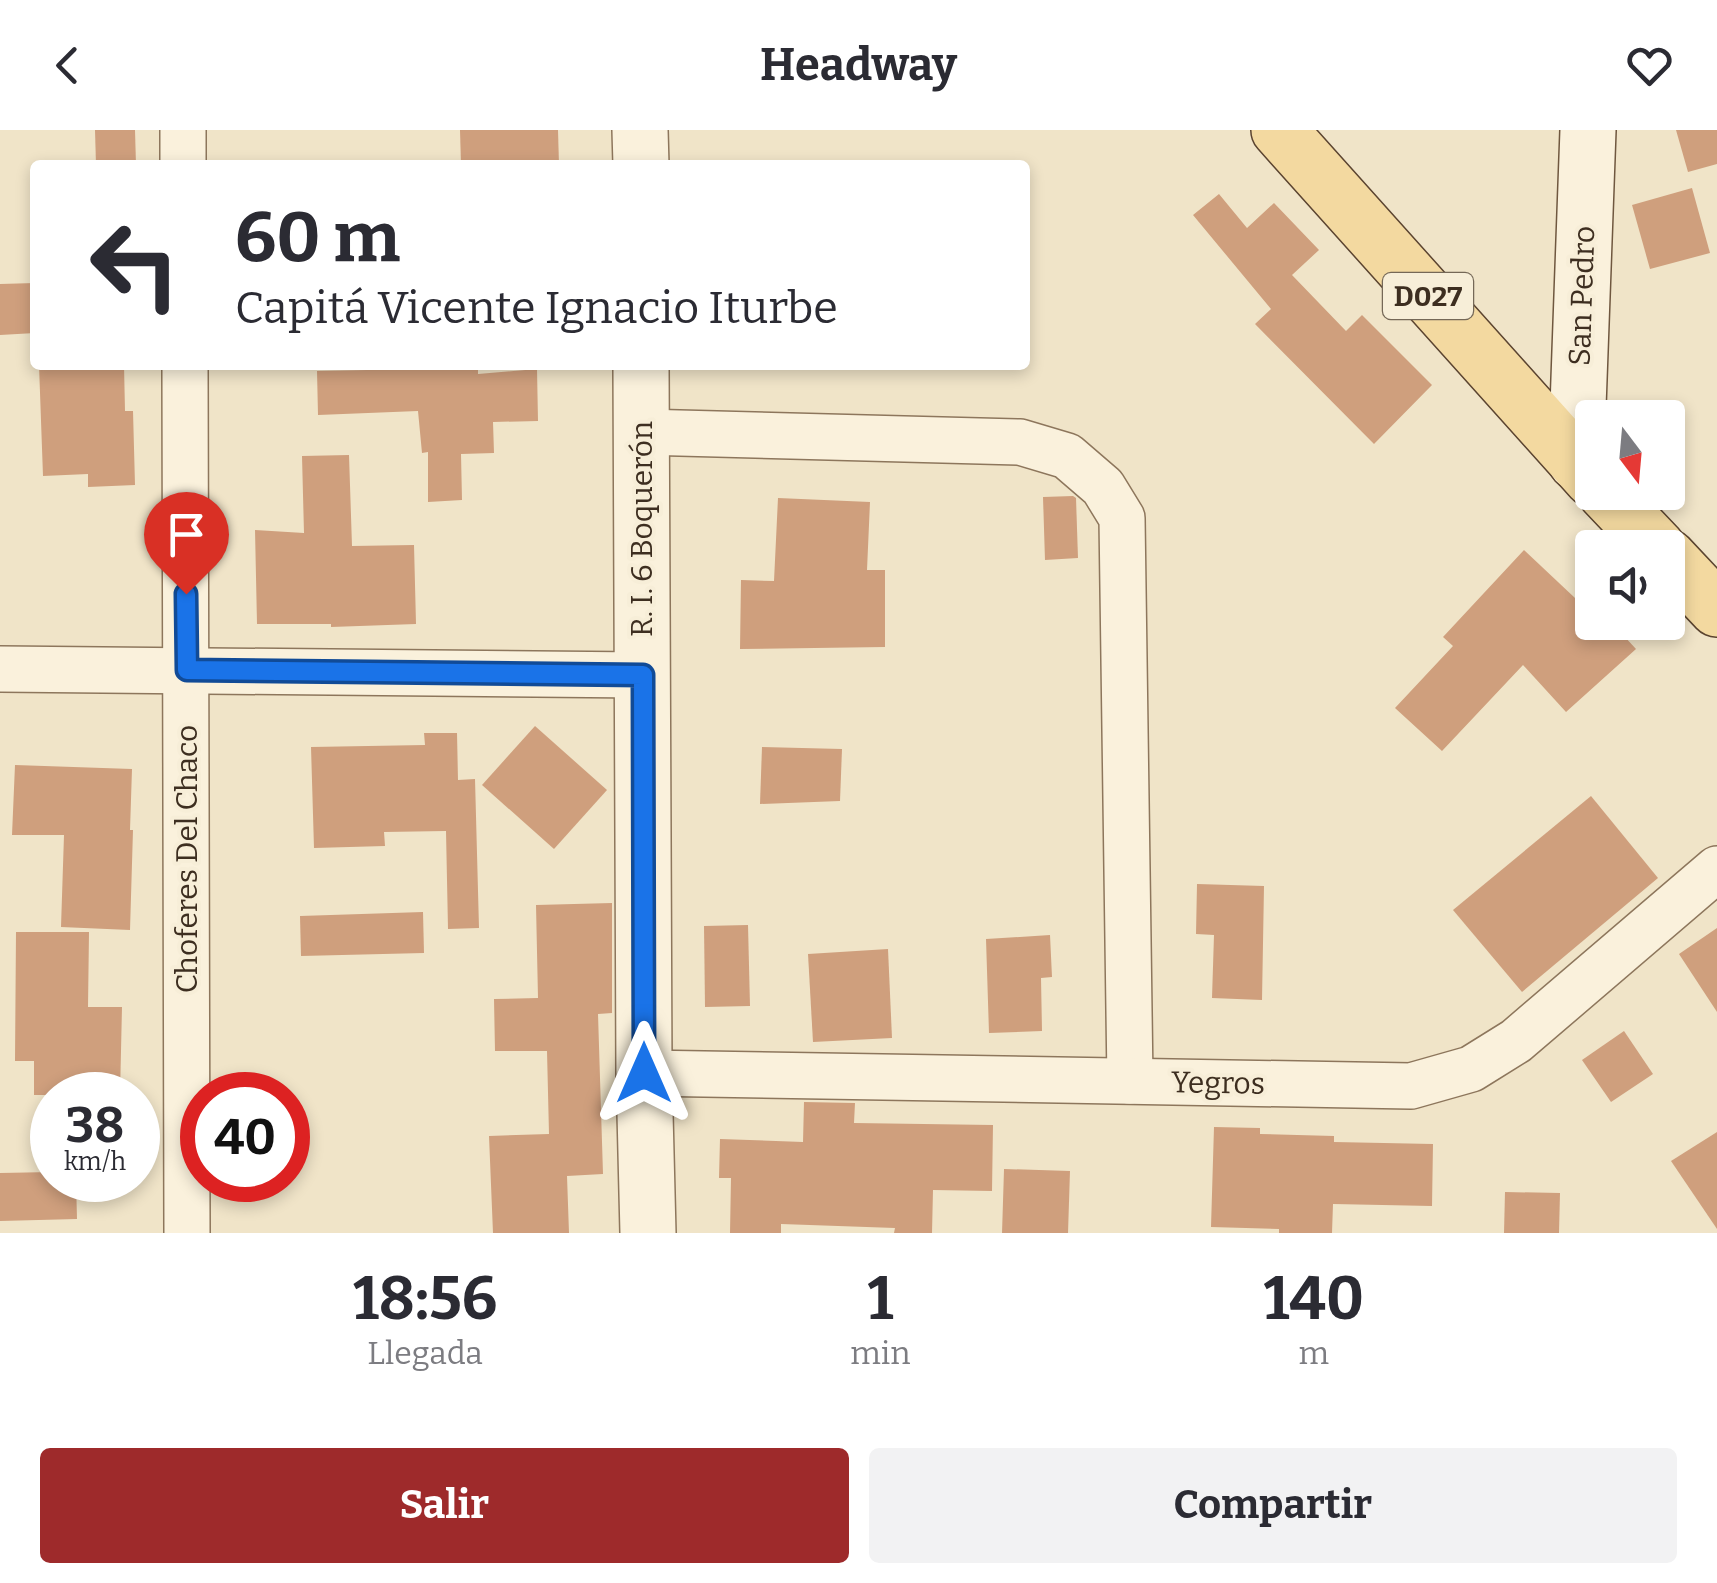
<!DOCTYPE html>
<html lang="es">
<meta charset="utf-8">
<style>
body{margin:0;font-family:Bitter,serif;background:#f2f2f3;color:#2b2b33;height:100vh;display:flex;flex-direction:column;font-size:38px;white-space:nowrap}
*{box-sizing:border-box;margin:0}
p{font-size:32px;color:#7c7c81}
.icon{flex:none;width:55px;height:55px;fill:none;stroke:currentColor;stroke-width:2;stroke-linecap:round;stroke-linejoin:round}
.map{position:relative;height:1103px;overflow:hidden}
.panel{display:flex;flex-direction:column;background:#fff;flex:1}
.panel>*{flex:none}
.hud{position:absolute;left:30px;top:30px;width:1000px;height:210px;border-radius:10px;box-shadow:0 5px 15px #0003;background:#fff;color:#2b2b33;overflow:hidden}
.needle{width:65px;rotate:164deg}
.fabs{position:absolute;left:1575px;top:270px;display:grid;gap:20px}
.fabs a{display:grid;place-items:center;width:110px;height:110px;border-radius:10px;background:#fff;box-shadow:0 5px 15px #0003;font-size:50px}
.speed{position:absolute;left:30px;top:942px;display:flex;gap:20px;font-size:50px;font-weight:700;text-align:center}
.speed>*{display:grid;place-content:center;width:130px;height:130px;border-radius:50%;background:#fff;box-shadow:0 5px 15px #0003;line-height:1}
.speed small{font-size:25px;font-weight:400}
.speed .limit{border:15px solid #d22;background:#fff;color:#111}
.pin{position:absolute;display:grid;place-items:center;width:85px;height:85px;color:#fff;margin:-102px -42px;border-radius:50% 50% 50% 0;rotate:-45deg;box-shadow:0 0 10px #0007}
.pin .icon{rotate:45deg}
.me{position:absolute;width:110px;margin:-55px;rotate:0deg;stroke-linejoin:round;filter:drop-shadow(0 0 8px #0008)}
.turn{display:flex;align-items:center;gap:35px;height:210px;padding:0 40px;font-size:45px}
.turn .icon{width:130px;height:130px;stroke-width:2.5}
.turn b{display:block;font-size:70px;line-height:85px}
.eta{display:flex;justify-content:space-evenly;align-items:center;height:170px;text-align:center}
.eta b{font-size:60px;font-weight:700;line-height:70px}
.cta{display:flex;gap:20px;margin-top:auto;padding:20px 40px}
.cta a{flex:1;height:115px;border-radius:10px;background:#9e2a2b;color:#fff;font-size:40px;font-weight:700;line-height:115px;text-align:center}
.cta a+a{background:#f2f2f3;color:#2b2b33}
header{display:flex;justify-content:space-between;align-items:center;height:130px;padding:0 40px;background:#fff;font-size:45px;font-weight:700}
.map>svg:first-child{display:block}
.building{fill:#cf9f7d}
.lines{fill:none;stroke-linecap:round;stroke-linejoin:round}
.minor-casing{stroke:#8d765c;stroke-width:48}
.tertiary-casing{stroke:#8d765c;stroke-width:58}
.secondary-casing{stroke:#6f573f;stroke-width:58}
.primary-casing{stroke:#5b4430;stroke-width:58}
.minor{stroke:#faf1dc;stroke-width:45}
.tertiary{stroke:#faf1dc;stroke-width:55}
.secondary{stroke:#faf1dc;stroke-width:55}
.primary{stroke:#f3d9a0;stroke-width:55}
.route-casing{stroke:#114b97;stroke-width:25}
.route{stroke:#1a73e8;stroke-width:18}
.labels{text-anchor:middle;stroke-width:8;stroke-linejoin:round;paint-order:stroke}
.shield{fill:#f7eed8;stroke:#756857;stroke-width:2.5}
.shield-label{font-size:28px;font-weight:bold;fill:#3d2e20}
.street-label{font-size:30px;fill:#3d2e20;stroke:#f7eed8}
</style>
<header><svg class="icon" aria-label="back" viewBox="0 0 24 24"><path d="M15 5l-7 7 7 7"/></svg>Headway<svg class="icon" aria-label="heart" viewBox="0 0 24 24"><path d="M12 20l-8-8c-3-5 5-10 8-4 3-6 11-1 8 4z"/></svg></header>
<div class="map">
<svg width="1717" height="1103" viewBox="0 0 1717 1103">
<rect width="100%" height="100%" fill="#f0e4c8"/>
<!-- building -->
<g class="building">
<polygon points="95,0 135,0 136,35 96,35"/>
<polygon points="460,0 558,0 559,35 461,35"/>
<polygon points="1676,0 1717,0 1717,34 1688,42"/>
<polygon points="1692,58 1710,123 1650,139 1632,75"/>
<polygon points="1219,64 1247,98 1274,73 1319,120 1292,145 1346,201 1362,185 1432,255 1374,314 1255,194 1271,179 1193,85"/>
<polygon points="35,153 35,203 0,205 0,154"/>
<polygon points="39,235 124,235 125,281 133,281 135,355 88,357 88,344 43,346"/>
<polygon points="417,235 478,235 478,244 537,239 538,291 493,292 494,323 461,324 462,370 428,372 428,322 422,323 418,281 318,285 317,241 417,239"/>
<polygon points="349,325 352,416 414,415 416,494 331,497 331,494 257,494 255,400 304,403 302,326"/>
<polygon points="1073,366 1076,368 1078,428 1045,430 1043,367"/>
<polygon points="778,368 870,372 867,440 885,440 885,517 740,519 741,450 774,451"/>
<polygon points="1524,420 1592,484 1592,492 1611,492 1636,519 1566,582 1523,535 1442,621 1395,578 1453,516 1443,507"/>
<polygon points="535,596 607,660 554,719 482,655"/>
<polygon points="424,603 457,603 458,650 475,649 479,798 448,799 446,701 384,702 385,716 314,718 311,617 425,615"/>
<polygon points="762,617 842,619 840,671 760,674"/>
<polygon points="15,635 132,639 130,700 133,700 130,800 61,797 64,705 12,705"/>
<polygon points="1591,666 1658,748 1522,862 1453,780"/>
<polygon points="1197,754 1264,756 1262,870 1212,868 1214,805 1196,804"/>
<polygon points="612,773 612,883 598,884 603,1044 567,1046 569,1103 493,1103 489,1006 549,1004 547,921 495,921 494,869 538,868 536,775"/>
<polygon points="423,782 424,823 301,826 300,786"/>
<polygon points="748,795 750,876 705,877 704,796"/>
<polygon points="1717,798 1717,882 1679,824"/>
<polygon points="16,802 89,802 88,877 122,877 120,965 34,965 34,931 15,931"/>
<polygon points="1050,805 1052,847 1041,848 1042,901 989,903 986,809"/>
<polygon points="888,819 892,908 813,912 808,824"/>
<polygon points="1624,901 1653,944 1611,972 1582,930"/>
<polygon points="804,972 855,973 854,993 993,995 992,1061 933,1060 932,1103 894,1103 895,1098 781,1094 781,1103 730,1103 731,1048 719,1048 720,1009 803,1012"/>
<polygon points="1214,997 1260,998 1260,1004 1334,1006 1334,1012 1433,1014 1432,1076 1333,1074 1332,1103 1279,1103 1279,1099 1211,1097"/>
<polygon points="1717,1002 1717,1099 1671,1031"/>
<polygon points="1004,1039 1070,1041 1068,1103 1002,1103"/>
<polygon points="52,1042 52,1050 76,1050 77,1089 0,1091 0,1043"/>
<polygon points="1505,1062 1560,1063 1559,1103 1504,1103"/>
</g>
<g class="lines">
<!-- minor casing -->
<g class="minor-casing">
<g id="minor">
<polyline points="183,0 183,35"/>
<polyline points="185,235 187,1103"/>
<polyline points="642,302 1020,312 1067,326 1103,357 1122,388 1130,951"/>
<polyline points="0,539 643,545"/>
<polyline points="644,943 1411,956 1471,939 1516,911 1717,739"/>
</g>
</g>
<!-- tertiary casing -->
<g class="tertiary-casing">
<g id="tertiary">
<polyline points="640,0 641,35"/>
<polyline points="641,235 644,943 648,1103"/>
</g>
</g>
<!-- secondary casing -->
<g class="secondary-casing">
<polyline id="secondary" points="1576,332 1588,0"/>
</g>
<!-- primary casing -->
<g class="primary-casing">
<g id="primary">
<polyline points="1279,0 1592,349"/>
<polyline points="1605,362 1658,418"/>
<polyline points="1668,427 1717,479"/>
</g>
</g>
<!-- minor -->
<use href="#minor" class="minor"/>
<!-- tertiary -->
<use href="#tertiary" class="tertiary"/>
<!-- secondary -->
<use href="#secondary" class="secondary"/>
<!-- primary -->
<use href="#primary" class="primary"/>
</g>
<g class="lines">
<!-- route casing -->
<g class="route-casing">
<polyline id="route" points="186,464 187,540 643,545 644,943"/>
</g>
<!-- route -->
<use href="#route" class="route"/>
</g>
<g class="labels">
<!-- shield labels -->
<rect class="shield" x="1383" y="143" width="90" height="46" rx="8"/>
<g class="shield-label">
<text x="1428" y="176">D027</text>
</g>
<!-- street labels -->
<g class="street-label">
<text transform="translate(1582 166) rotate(-88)" y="10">San Pedro</text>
<text transform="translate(642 399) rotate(-90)" y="10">R. I. 6 Boquerón</text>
<text transform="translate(187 729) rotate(-90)" y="10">Choferes Del Chaco</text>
<text transform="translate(1218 953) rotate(1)" y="10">Yegros</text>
</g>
</g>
</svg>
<div class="fabs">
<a><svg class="needle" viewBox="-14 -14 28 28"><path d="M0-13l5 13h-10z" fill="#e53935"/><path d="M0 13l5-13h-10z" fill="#7c7c81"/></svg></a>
<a><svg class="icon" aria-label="sound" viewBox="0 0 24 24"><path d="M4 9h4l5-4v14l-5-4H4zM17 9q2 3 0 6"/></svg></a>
</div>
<div class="speed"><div>38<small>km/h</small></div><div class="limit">40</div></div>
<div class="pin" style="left:186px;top:464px;background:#d93025"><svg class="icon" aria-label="arrive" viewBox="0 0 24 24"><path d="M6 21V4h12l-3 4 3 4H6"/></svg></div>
<svg class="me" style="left:644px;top:943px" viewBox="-20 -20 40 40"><path d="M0-17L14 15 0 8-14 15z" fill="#1a73e8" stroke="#fff" stroke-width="4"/></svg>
<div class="hud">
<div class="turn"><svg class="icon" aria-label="left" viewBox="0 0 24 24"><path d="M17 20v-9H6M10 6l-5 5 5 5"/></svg><div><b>60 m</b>Capitá Vicente Ignacio Iturbe</div></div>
</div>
</div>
<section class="panel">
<div class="eta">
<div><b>18:56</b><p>Llegada</p></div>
<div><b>1</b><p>min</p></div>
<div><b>140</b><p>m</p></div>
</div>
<div class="cta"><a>Salir</a><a>Compartir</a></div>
</section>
